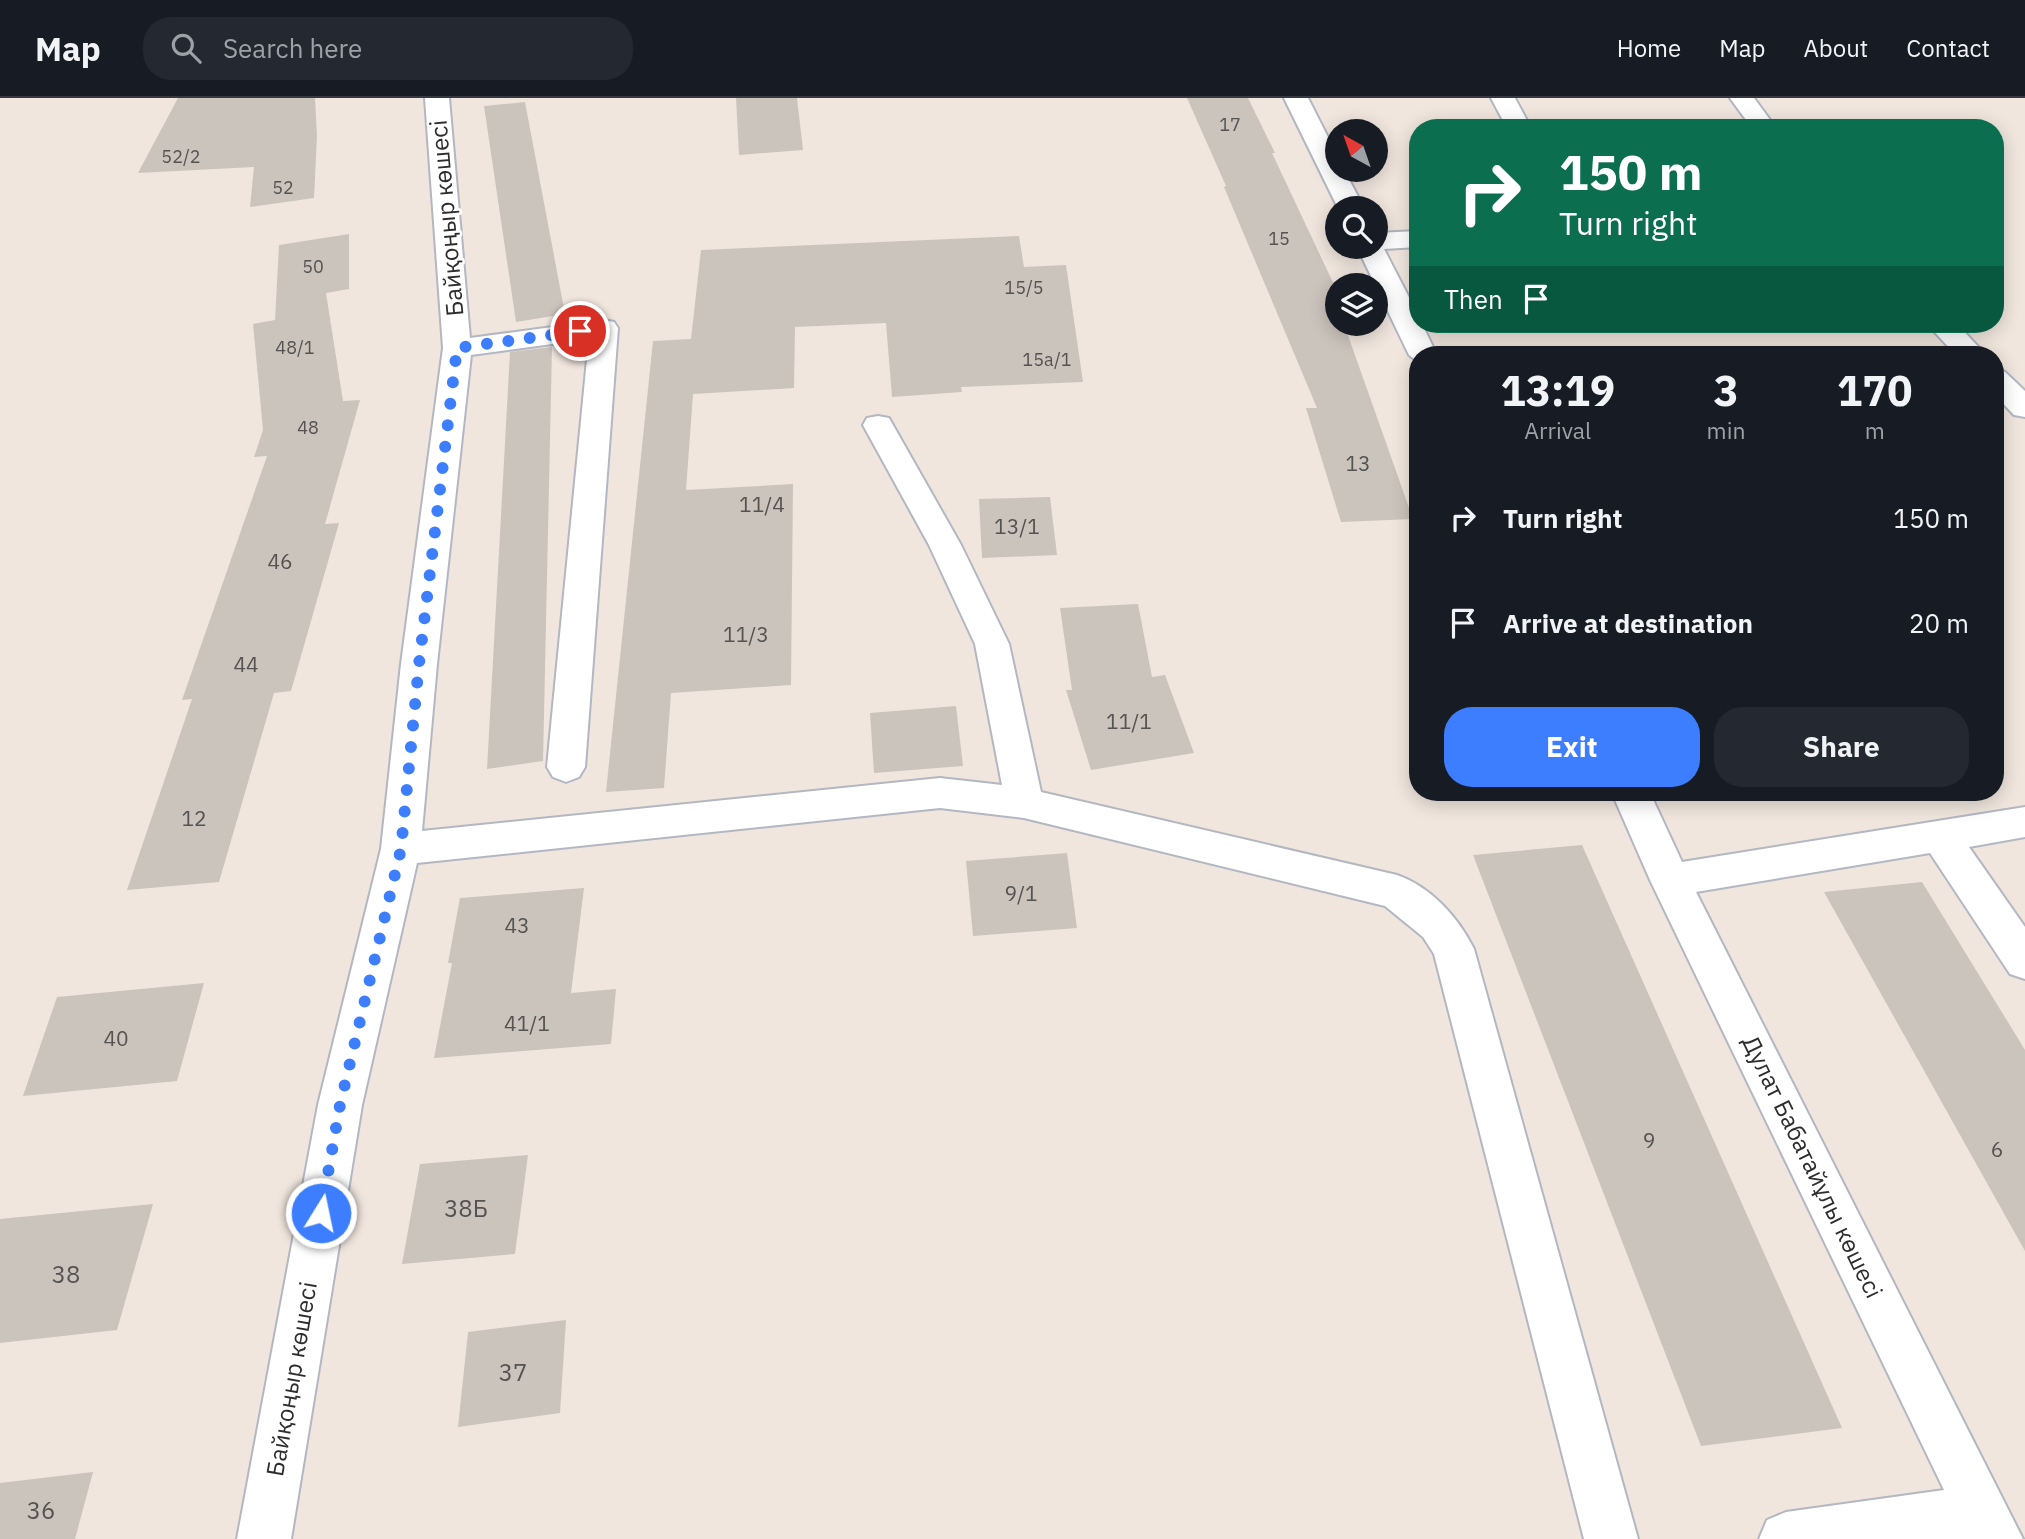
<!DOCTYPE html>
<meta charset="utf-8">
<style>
body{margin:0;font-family:"IBM Plex Sans",sans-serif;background:#242831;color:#f1f3f6;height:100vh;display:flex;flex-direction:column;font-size:26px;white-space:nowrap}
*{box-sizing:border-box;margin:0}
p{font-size:23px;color:#9ea1a6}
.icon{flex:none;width:38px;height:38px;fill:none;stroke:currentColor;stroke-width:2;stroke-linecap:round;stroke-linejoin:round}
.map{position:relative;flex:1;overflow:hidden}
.details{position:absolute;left:1409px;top:248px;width:595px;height:455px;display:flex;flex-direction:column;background:#171b24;border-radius:28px;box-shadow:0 4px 18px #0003}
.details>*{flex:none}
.hud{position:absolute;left:1409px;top:21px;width:595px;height:214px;border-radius:28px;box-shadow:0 4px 18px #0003;background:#0b6e4f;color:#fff;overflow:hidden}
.needle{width:46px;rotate:320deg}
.controls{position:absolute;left:1325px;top:21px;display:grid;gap:14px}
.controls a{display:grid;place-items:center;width:63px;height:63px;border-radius:50%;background:#171b24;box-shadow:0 4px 18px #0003;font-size:35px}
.pin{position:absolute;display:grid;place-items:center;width:60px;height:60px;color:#fff;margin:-30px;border:4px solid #fff;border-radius:50%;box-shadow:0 2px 7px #0007}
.me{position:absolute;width:77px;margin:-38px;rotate:10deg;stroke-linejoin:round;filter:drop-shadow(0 0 5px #0008)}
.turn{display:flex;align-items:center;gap:24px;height:147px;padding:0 35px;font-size:32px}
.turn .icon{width:91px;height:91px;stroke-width:2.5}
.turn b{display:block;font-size:49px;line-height:60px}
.then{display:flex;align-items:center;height:66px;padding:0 35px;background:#0003;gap:14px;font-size:26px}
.eta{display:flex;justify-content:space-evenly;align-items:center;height:119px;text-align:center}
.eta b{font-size:42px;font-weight:800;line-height:49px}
.action{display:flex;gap:14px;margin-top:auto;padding:14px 35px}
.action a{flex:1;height:80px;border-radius:28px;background:#3c7eff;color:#fff;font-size:28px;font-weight:800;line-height:80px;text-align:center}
.action a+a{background:#242831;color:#f1f3f6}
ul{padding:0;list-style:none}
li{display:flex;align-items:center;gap:21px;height:105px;padding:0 35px}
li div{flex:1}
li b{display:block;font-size:26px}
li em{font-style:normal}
header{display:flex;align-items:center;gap:42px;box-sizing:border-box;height:98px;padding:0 35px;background:#171b24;border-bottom:2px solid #363941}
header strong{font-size:33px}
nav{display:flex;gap:38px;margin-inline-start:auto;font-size:24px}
.search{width:490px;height:63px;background:#242831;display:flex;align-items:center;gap:18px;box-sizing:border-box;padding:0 24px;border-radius:28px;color:#9ea1a6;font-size:26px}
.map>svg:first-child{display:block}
.building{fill:#cbc4bd}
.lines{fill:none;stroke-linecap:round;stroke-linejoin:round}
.minor-casing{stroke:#b2b7c2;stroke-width:4}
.minor{fill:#fff;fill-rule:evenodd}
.route{stroke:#3c7eff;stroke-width:12;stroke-dasharray:0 21.6}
.labels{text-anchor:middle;stroke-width:5;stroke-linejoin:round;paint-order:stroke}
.far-number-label{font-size:18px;fill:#545351}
.number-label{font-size:21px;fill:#545351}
.street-label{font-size:24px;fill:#2d2d2d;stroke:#fff}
.near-number-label{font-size:24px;fill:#545351}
</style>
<header>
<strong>Map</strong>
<div class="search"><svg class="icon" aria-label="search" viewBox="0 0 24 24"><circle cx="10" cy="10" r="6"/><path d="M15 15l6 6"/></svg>Search here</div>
<nav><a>Home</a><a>Map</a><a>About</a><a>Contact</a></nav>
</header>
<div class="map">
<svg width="2025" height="1441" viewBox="0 0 2025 1441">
<rect width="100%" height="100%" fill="#f0e6de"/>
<!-- building -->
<g class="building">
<polygon points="178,0 315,0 317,38 314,100 250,109 254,69 138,75"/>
<polygon points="736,0 797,0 803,52 739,57"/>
<polygon points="1187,0 1248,0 1275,55 1272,55 1337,193 1337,226 1344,226 1413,421 1341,424 1306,310 1317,310 1224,89 1226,88"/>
<polygon points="525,4 565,216 516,224 484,8"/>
<polygon points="349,136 349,191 326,195 343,303 360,302 325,426 339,425 291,593 274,595 219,784 127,792 192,601 182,602 267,358 254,359 263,332 253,226 275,222 279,147"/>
<polygon points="1019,138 1024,169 1066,167 1083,284 961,289 962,294 892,299 886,225 795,229 794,290 693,296 686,392 793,386 791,587 671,595 664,690 606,694 653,243 691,241 701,152"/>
<polygon points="552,249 543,663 487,671 510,254"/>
<polygon points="1050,399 1057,457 982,460 979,401"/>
<polygon points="1138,506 1152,579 1165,577 1194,655 1091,672 1066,592 1072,592 1060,510"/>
<polygon points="956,608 963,668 874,675 870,615"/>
<polygon points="1582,747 1842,1330 1701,1348 1473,757"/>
<polygon points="1067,755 1077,830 973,838 966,763"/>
<polygon points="1922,784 2025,952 2025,1153 1824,794"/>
<polygon points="584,790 571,895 616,891 611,946 434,960 452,865 448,865 460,800"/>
<polygon points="204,885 177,983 23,998 57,899"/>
<polygon points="528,1057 515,1156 402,1166 420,1066"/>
<polygon points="153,1106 117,1232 0,1245 0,1121"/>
<polygon points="566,1222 560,1315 458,1329 468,1234"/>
<polygon points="93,1374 75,1441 0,1441 0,1385"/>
</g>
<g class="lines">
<!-- minor casing -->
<g class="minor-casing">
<g id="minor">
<path d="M425 0H449L470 240 604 222 614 224 618 230 585 669 579 679 566 684 553 679 547 669 589 241 471 257 437 566 422 733 940 680 1002 687 975 546 929 447 863 327 867 320 878 318 889 320 961 447 1009 546 1041 694 1397 777C1431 789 1458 819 1474 851L1638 1441H1584L1434 856 1423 839 1385 808 1024 720 940 710 417 765 362 1007 291 1441H237L318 1007 381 751 401 566 443 250Z"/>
<polygon points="1284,0 1308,0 1337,57 1337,72 1344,72 1364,110 1338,110"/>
<polygon points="1491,0 1515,0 1531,30 1507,30"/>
<polygon points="1730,0 1754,0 1776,30 1752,30"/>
<polygon points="1418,133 1418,149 1384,151 1418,217 1418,226 1422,226 1437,257 1418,257 1418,264 1409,257 1357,149 1376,149 1376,135"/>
<polygon points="1927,226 1957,226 1986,257 1956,257"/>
<polygon points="1995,271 2005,274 2025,293 2025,319 2014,317 1995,297"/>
<polygon points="1612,695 1650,695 1682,764 2025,709 2025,739 1969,749 2025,829 2025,881 2010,876 1930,755 1696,794 2023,1441 1759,1441 1767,1422 1786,1414 1944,1392 1650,782"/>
</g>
</g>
<!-- minor -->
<use href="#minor" class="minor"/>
</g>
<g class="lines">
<!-- route -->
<polyline class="route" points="321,1115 340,1007 401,751 419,566 457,250 580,233"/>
</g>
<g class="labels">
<!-- far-number labels -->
<g class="far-number-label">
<text x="1230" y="33">17</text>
<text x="181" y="65">52/2</text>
<text x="283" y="96">52</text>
<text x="1279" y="147">15</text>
<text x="313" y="175">50</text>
<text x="1024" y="196">15/5</text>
<text x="295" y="256">48/1</text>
<text x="1047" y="268">15а/1</text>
<text x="308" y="336">48</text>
</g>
<!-- number labels -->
<g class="number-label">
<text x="1358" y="373">13</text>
<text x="762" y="414">11/4</text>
<text x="1017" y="436">13/1</text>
<text x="280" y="471">46</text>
<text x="746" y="544">11/3</text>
<text x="246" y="574">44</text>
<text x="1129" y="631">11/1</text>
<text x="194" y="728">12</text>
<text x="1021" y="803">9/1</text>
<text x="517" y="835">43</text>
<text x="527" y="933">41/1</text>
<text x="116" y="948">40</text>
<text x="1649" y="1050">9</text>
<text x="1997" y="1059">6</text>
</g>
<!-- street labels -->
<g class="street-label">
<text transform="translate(447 120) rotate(-95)" y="8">Байқоңыр көшесі</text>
<text transform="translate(1812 1069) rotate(64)" y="8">Дулат Бабатайұлы көшесі</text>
<text transform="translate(292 1281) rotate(-80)" y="8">Байқоңыр көшесі</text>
</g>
<!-- near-number labels -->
<g class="near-number-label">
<text x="466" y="1119">38Б</text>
<text x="66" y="1185">38</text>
<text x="513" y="1283">37</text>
<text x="41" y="1421">36</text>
</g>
</g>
</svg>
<div class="controls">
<a><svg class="needle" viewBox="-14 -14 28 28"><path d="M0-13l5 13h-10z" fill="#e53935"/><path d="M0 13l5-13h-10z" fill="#9ea1a6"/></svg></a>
<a><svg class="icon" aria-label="search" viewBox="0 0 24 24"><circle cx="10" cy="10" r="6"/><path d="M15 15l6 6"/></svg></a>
<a><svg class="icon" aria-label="layers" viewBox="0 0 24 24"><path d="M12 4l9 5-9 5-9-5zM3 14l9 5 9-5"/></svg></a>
</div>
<div class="pin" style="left:580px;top:233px;background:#d93025"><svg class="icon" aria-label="arrive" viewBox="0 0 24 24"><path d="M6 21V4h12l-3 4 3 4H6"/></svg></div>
<svg class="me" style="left:321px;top:1115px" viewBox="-20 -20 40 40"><circle r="17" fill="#3c7eff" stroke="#fff" stroke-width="3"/><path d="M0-11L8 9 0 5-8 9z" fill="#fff"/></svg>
<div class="hud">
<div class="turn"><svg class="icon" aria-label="right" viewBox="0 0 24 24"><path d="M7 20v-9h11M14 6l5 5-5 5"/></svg><div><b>150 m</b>Turn right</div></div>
<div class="then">Then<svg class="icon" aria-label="arrive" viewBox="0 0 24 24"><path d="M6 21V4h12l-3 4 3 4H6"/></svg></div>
</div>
<section class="details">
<div class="eta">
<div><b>13:19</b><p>Arrival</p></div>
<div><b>3</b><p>min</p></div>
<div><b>170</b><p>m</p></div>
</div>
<ul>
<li><svg class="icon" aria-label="right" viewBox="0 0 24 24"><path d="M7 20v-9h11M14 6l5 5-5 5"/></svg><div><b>Turn right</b></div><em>150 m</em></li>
<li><svg class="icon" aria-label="arrive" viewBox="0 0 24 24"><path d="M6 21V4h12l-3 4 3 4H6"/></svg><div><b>Arrive at destination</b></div><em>20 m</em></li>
</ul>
<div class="action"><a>Exit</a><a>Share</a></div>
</section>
</div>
